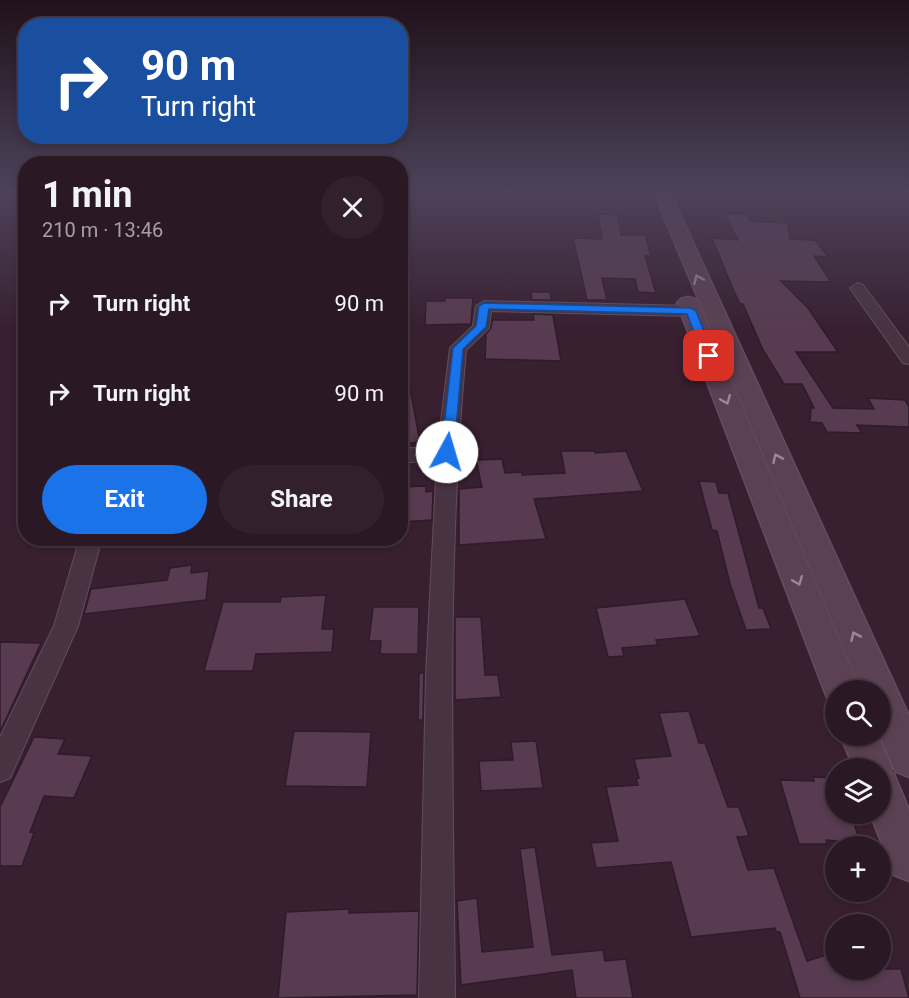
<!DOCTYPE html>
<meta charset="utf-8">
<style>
body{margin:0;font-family:Roboto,sans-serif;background:#32212d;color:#f1f3f6;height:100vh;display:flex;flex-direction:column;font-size:22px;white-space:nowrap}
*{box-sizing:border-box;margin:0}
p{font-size:20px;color:#a5a0a7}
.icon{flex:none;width:33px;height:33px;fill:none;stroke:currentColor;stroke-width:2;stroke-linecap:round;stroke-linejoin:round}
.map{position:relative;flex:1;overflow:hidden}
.side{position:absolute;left:18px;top:156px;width:390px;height:390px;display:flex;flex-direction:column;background:#2a1825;border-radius:24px;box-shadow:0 3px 9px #0003,0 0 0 2px #463742}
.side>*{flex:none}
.hud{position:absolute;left:18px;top:18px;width:390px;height:126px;border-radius:24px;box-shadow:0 3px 9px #0003,0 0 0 2px #463742;background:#1a4fa0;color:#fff;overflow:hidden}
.tools{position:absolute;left:825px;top:680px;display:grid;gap:12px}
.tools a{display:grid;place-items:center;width:66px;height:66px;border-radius:50%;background:#2a1825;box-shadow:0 3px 9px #0003,0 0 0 2px #463742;font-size:30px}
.pin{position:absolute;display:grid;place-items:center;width:51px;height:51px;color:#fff;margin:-26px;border-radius:12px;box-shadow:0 3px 9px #0006}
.me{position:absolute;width:66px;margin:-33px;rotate:6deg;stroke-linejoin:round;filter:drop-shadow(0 0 4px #0008)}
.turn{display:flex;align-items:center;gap:21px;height:126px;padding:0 24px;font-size:27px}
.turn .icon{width:78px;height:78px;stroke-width:2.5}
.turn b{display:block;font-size:42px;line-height:51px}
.round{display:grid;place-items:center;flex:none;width:63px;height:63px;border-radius:32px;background:#32212d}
.head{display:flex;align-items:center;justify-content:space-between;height:102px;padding:0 24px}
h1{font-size:36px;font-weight:700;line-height:45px}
.primary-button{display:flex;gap:12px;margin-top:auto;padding:12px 24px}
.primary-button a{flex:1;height:69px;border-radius:36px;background:#1a73e8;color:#fff;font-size:24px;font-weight:700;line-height:69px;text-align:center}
.primary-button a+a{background:#32212d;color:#f1f3f6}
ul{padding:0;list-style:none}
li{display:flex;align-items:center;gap:18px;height:90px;padding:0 24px}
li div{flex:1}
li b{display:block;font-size:22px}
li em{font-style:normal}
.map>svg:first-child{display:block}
.building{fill:#583b50;stroke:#2f1b29;stroke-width:1.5}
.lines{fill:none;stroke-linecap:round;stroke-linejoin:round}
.street-casing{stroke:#634e5d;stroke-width:2}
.secondary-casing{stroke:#634e5d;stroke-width:3}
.street{fill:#483342;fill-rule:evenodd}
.secondary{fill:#5b4153;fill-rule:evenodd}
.oneway{stroke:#a08798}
.route{fill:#1a73e8;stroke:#114b97;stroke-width:1.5}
</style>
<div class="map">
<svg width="909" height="998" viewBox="0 0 909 998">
<rect width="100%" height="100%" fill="#382031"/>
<!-- building -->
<g class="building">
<polygon points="598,214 618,215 621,235 645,235 651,256 645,256 656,293 638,292 635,279 602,278 607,300 587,300 573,238 602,239"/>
<polygon points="724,214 746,214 750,221 788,223 790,239 815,240 828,257 814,256 831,282 781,281 808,308 838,352 796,352 833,408 874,409 868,398 905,400 909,407 909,427 857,425 862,433 827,432 822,423 810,422 811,408 814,408 802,384 784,384 763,350 743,304 740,304 732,287 712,238 738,240"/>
<polygon points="531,292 550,292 551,300 532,300"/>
<polygon points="445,298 473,298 471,324 425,325 426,301 445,301"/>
<polygon points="533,314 553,315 561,361 485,359 486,334 491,328 492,320 534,320"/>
<polygon points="400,383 409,383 420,442 400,444"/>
<polygon points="561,451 595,451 595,453 626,451 643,491 534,499 546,539 459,545 459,489 482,487 476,460 502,459 505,473 522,472 522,475 565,473"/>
<polygon points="699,481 716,482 719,493 728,493 759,608 763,608 771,629 746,630 730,584 717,531 712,530"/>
<polygon points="426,486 426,492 433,491 432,520 400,522 400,487"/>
<polygon points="192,565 191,573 209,571 206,600 84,614 91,589 167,580 170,568"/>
<polygon points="326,595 322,629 334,629 332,652 256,654 253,671 204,671 223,602 280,602 281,597"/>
<polygon points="685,599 700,636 656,640 658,645 622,648 624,656 608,657 596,608"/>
<polygon points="373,607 419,607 418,654 380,654 381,641 369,641"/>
<polygon points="455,617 481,617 485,675 498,675 501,697 455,700"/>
<polygon points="0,642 41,643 0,732"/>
<polygon points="419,673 424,673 423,720 418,720"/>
<polygon points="689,711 699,743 705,743 728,807 739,807 749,836 737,837 748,870 774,868 807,961 836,952 836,969 901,969 909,998 800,998 780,932 776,932 775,928 691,937 671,862 596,868 591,843 618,841 606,787 638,785 636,779 639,778 634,759 671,756 659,713"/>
<polygon points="294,731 371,732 367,787 285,786"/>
<polygon points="34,737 65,739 58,754 92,756 74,798 44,796 30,832 34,833 22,866 0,866 0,807"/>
<polygon points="536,741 543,788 481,791 479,761 513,760 511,742"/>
<polygon points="813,777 836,778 836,813 851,813 860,843 826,840 827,844 799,844 780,780 814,781"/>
<polygon points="535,847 552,955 603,950 605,961 626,959 633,998 576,998 572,970 461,985 457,901 477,898 482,952 533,947 520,849"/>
<polygon points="349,909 349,913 419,911 417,995 278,998 286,912"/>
</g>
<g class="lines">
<!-- street casing -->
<g class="street-casing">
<g id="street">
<polygon points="858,283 863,285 909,347 909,364 903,363 850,288"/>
<path d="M484 301 691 306 699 311 691 316 491 311 489 328 466 350C446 565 453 782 455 998H419L426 676 437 460 400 463V449L438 446 450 348 473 326 476 306Z"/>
<polygon points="80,538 102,538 78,626 10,778 0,782 0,737 54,626"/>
</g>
</g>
<!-- secondary casing -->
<g class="secondary-casing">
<g id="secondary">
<polygon points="653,190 669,190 909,716 909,777 895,771 880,735 880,690 861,690"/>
<polygon points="688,297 695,299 699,303 860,690 836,690 836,704 829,702 824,690 677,303 681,299"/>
<polygon points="840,735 878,735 892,768 890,773 894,774 909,810 909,881 894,875 870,813 880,813 880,768 854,768"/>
</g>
</g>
<!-- street -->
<use href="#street" class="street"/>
<!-- secondary -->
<use href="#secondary" class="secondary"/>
</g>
<!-- one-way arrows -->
<defs><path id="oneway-chevron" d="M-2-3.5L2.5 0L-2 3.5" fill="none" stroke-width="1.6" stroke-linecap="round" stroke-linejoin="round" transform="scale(1.5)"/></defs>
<g class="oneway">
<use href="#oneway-chevron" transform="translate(698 279) rotate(-113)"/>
<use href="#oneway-chevron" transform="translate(726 400) rotate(68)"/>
<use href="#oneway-chevron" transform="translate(777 458) rotate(-114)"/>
<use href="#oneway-chevron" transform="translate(798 581) rotate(68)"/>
<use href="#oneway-chevron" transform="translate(855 636) rotate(-114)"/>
</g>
<!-- sky -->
<linearGradient id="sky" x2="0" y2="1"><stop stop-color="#1f121b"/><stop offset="0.58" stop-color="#4d425a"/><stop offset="1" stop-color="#4d425a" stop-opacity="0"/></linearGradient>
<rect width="909" height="329" fill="url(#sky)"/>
<!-- route -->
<polygon class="route" points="484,303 691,308 696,311 714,356 709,359 703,356 687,314 489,309 486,327 463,349 454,452 447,456 441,452 453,348 476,326 479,306"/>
</svg>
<div class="tools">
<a><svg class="icon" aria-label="search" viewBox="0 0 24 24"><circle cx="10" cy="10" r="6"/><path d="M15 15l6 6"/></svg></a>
<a><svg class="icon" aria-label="layers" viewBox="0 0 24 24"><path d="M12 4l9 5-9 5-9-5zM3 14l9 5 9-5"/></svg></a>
<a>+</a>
<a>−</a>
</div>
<div class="pin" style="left:709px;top:356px;background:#d93025"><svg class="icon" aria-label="arrive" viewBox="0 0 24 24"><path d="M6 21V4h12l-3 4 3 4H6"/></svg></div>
<svg class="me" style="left:447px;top:452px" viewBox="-20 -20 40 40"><circle r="19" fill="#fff"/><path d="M0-13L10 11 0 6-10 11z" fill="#1a73e8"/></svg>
<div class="hud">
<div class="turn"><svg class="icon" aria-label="right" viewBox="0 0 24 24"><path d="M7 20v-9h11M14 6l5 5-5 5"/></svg><div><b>90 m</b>Turn right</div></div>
</div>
<section class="side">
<div class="head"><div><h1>1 min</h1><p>210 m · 13:46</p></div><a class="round"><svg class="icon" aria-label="close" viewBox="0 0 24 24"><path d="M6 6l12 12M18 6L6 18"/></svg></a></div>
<ul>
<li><svg class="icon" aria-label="right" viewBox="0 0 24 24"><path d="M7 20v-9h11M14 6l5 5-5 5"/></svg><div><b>Turn right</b></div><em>90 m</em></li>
<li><svg class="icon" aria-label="right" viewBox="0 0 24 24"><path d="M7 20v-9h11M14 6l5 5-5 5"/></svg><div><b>Turn right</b></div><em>90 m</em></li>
</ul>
<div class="primary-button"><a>Exit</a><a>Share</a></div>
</section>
</div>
